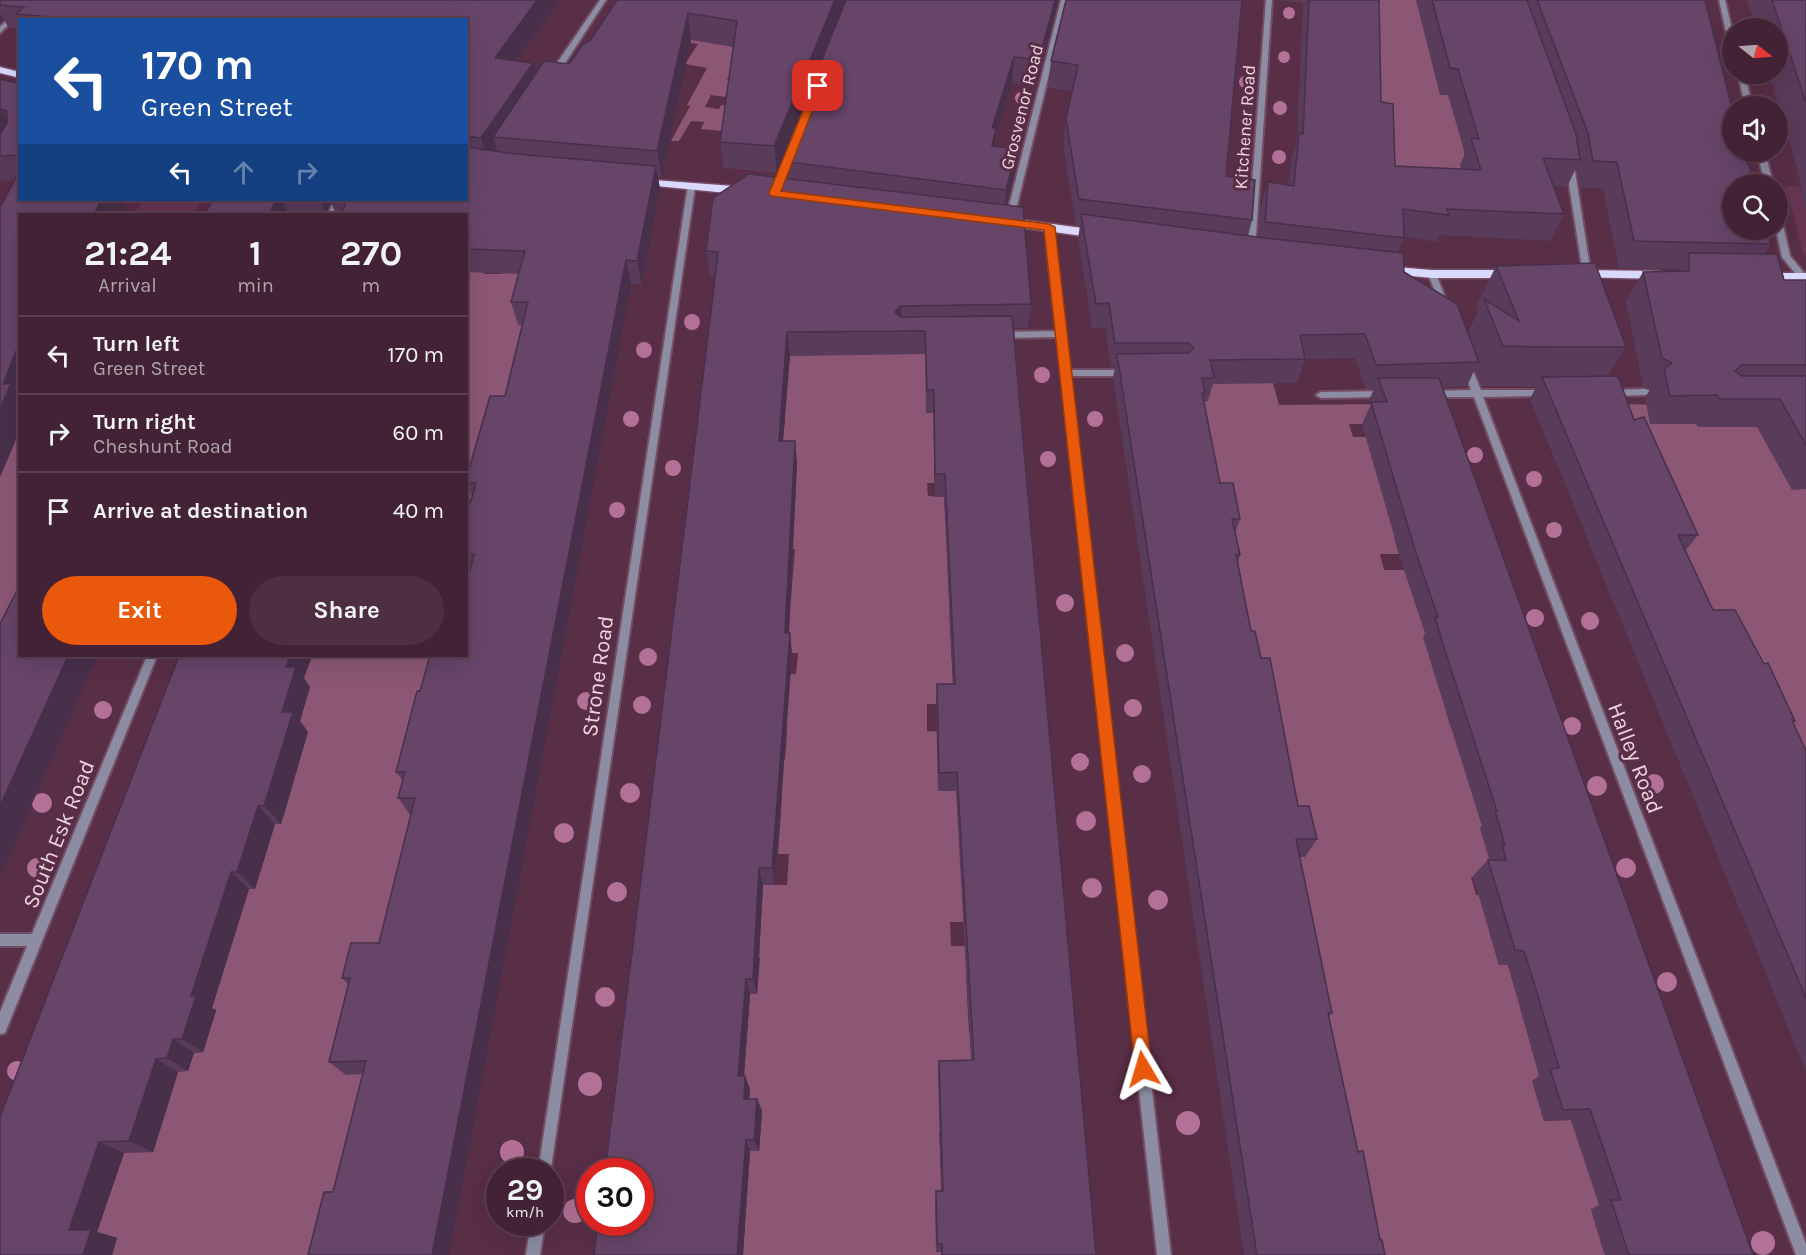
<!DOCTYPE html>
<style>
body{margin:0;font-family:Karla,sans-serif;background:#4d2f41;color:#f1f3f6;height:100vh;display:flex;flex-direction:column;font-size:22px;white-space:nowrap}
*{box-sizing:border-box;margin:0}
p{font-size:20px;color:#afa4ad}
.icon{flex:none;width:33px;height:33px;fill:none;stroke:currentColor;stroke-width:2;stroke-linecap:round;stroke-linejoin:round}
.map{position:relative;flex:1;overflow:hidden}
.sheet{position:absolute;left:18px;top:213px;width:450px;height:444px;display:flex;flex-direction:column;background:#432235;border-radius:0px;box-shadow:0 6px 24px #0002,0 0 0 2px #5b3f50}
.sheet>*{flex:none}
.banner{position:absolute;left:18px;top:18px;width:450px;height:183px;border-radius:0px;box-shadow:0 6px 24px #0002,0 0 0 2px #5b3f50;background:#1a4fa0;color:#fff;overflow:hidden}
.needle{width:39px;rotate:107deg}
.fabs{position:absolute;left:1722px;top:18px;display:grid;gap:12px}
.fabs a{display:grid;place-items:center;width:66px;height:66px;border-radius:50%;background:#432235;box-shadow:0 6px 24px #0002,0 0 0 2px #5b3f50;font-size:30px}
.speed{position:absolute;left:486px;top:1158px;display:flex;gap:12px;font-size:30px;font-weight:700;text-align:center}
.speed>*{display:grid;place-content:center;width:78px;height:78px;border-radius:50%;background:#432235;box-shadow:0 6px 24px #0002,0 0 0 2px #5b3f50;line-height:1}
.speed small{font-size:15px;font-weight:400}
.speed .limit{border:9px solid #d22;background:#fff;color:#111}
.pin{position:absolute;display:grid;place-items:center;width:51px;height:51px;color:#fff;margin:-26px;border-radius:12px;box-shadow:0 3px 9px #0006}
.me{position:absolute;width:66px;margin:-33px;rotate:353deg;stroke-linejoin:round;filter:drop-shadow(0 0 4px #0008)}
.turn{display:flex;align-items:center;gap:21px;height:126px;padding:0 24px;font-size:27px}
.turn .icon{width:78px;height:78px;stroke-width:2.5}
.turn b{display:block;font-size:42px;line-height:51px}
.lanes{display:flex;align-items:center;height:57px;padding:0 24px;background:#0003;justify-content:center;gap:30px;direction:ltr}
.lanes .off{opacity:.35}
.eta{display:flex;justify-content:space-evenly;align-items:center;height:102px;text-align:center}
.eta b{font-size:36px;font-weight:700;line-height:42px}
.action{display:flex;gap:12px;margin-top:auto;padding:12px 24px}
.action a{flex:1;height:69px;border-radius:36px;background:#ea580c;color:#fff;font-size:24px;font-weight:700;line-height:69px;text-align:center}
.action a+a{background:#4d2f41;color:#f1f3f6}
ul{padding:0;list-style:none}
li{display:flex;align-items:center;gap:18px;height:78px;padding:0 24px;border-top:2px solid #5b3f50}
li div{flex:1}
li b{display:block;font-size:22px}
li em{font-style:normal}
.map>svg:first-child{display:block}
.built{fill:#683653}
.green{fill:#8b5774}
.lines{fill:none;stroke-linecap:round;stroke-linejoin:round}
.minor-casing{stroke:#744c63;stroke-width:4}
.major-casing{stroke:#744c63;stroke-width:3}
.minor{fill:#8c8ca2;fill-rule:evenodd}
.major{fill:#d9d9fd;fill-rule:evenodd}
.tree{fill:#b47197}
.wall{fill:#593b5a}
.shaded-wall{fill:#48304a}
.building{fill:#674569;stroke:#48304a;stroke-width:1.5}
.route{fill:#ea580c;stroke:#983908;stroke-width:1.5}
.labels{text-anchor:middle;stroke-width:6;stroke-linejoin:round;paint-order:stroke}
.far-street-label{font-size:18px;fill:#eed3e1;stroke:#592e47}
.street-label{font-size:22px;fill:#eed3e1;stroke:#592e47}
</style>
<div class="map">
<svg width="1806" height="1255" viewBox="0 0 1806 1255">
<rect width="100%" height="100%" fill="#592e47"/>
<!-- built -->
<g class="built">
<polygon points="1786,186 1806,188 1806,258 1802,250"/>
<polygon points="143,200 201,200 194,214 134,214"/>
</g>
<!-- green -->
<g class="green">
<polygon points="758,0 727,80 751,83 729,89 725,97 711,95 705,107 719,109 721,105 740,107 743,133 701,129 704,122 691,121 679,141 671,141 690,106 687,105 707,68 685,64 698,44 648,38"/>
<polygon points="1337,0 1422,0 1463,96 1465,181 1296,159 1356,127 1380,12 1366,10"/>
<polygon points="466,227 496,240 484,274 502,274 510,254 541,325 467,575 502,576 490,624 418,791 413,1074 328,1255 112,1255 116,1238 64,1226 88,1153 153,1152 178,1072 194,1053 203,1052 216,1011 137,1011 249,889 255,889 253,824 281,824 291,791 256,667 308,667 312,656 466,656"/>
<polygon points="937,344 940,413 934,461 934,483 927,483 928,496 944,497 946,527 965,527 947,550 949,599 986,611 949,611 954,704 927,704 927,731 946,732 958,791 964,922 950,922 951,946 1002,947 966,975 969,1032 988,1033 973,1133 939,1133 942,1191 936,1252 965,1252 966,1255 674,1255 682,1151 759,1151 762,1111 690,1089 747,1033 750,994 757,994 760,958 752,957 760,921 763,885 787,885 789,854 778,854 782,796 749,796 752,760 785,760 787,732 773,674 796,674 798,653 767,653 791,598 795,549 790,549 758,463 783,438 785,417 766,355 865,355"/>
<polygon points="1168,383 1273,383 1279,405 1388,404 1378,424 1349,424 1353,437 1398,437 1432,538 1394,538 1399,554 1380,554 1384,570 1442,570 1410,585 1420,618 1458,618 1446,711 1451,728 1493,728 1532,852 1491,876 1471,877 1476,895 1503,894 1489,930 1499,965 1508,965 1541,1080 1533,1081 1544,1121 1571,1120 1580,1146 1620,1209 1591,1209 1604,1253 1659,1255 1368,1255 1277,857 1305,856 1176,507 1195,402 1208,401"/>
<polygon points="1617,404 1771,407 1806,489 1806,816"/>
<polygon points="19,425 20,648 0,690 0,477"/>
</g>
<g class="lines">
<!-- minor casing -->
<g class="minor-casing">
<g id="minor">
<polygon points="27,0 34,0 0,33 0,27"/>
<polygon points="600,0 606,0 556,77 550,77 549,75"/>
<polygon points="1061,0 1067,0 1014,218 1010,221 1006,218"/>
<polygon points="1266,0 1272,0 1255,250 1251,253 1247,250"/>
<polygon points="1719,0 1725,0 1732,29 1732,43 1728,41"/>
<polygon points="1738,74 1745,74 1752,106 1745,106"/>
<polygon points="1757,152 1765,152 1773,184 1765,184"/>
<polygon points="1567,163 1573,163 1574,165 1591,274 1587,277 1583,274 1566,165"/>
<polygon points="688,185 694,185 695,187 550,1175 550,1172 538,1172"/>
<polygon points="334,200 342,200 336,214 328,214"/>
<polygon points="1778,217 1782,220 1790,256 1806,275 1806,284 1803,283 1782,257 1776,230 1778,230"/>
<polygon points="1049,224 1053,227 1069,370 1128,370 1133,373 1128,376 1070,376 1171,1255 1157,1255 1057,337 1001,338 997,335 1001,332 1056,331 1045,227"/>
<polygon points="1432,271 1436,274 1449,307 1448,309 1442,309 1441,307 1428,274"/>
<polygon points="1466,361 1470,364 1481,390 1547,390 1552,393 1547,396 1483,397 1806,1244 1806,1255 1796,1255 1474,397 1431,397 1426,394 1431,391 1471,390 1462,364"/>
<polygon points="1646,389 1651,392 1646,395 1611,396 1606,393 1611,390"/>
<polygon points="1385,391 1390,394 1385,397 1321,398 1316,395 1321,392"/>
<polygon points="147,656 157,656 5,1033 0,1034 0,1012 27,946 0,946 0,934 32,934"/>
<polygon points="531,1222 545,1222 540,1255 526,1255"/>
</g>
</g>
<!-- major casing -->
<g class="major-casing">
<g id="major">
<polygon points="0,67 20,72 20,78 0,73"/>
<polygon points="640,179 747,187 753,191 747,195 636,184 634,182"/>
<polygon points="1006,218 1098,230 1104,234 1098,238 1002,225 1000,222"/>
<polygon points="1384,266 1432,270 1510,270 1516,274 1510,278 1432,278 1380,273 1380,267"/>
<polygon points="1579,270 1660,271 1666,275 1660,279 1575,277 1575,271"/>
<polygon points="1765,273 1806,273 1806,281 1761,280 1761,274"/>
</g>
</g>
<!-- minor -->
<use href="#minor" class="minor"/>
<!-- major -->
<use href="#major" class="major"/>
</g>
<!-- trees -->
<g class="tree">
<circle cx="1289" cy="13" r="6"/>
<circle cx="1284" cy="57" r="6"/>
<circle cx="1245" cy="82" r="6"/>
<circle cx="1021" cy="98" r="6"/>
<circle cx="1280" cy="108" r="7"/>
<circle cx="1279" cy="157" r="7"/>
<circle cx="692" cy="322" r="8"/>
<circle cx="644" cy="350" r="8"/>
<circle cx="1042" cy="375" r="8"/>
<circle cx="631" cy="419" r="8"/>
<circle cx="1095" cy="419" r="8"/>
<circle cx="1475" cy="455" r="8"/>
<circle cx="1048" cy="459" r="8"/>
<circle cx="673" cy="468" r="8"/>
<circle cx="1534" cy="479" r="8"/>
<circle cx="617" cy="510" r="8"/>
<circle cx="1554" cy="530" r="8"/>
<circle cx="1065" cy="603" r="9"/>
<circle cx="1535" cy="618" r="9"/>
<circle cx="1590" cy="621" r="9"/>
<circle cx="1125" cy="653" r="9"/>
<circle cx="648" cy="657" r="9"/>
<circle cx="586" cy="701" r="9"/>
<circle cx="642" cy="705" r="9"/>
<circle cx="1133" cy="708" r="9"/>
<circle cx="103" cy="710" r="9"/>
<circle cx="1572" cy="726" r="9"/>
<circle cx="1080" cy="762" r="9"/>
<circle cx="1142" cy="774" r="9"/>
<circle cx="1654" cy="784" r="10"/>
<circle cx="1597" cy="786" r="10"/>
<circle cx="630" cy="793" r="10"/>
<circle cx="42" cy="803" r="10"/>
<circle cx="1086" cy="821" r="10"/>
<circle cx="564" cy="833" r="10"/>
<circle cx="37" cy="868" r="10"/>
<circle cx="1626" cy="868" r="10"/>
<circle cx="1092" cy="888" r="10"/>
<circle cx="617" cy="892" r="10"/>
<circle cx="1158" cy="900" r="10"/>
<circle cx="1667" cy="982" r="10"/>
<circle cx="605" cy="997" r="10"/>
<circle cx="17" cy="1071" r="10"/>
<circle cx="590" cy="1084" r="12"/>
<circle cx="1188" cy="1123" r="12"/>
<circle cx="512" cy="1152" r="12"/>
<circle cx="575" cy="1211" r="12"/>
<circle cx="1763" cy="1243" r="12"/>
</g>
<!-- wall -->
<g class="wall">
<polygon points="0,0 560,0 516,61 533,63 536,73 569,64 590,41 617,0 1059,0 1037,86 1012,83 995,138 994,147 1017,149 1014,176 1007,205 1031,304 1028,328 1014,328 1096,1255 941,1255 941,1252 936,1252 935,1201 936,1191 941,1191 938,1073 939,1061 971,1060 956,791 938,791 936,704 937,684 953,684 944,497 935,497 933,413 926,413 925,354 790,356 783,441 797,463 789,633 792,653 775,885 763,885 757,994 750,994 744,1076 745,1076 750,1089 749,1099 757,1099 762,1111 759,1151 750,1151 743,1255 594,1255 711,312 715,275 710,275 706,251 783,178 781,162 777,173 724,168 720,142 733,47 691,40 662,178 658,177 660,189 642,284 631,284 333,1192 363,1074 346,1075 329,1062 348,984 342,978 379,943 411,816 398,798 403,781 396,772 420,691 466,656 469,576 467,576 466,575 466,518 472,497 466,484 466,480 505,396 522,325 518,325 511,302 518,274 466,272 466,214 336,214 331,203 326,213 327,214 205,214 212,200 466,200 466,20 20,20 20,28 9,28 4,20 0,24"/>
<polygon points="1066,0 1226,176 1252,220 1248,236 1258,237 1260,209 1268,182 1289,185 1291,160 1297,140 1303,3 1274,0 1379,0 1381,102 1395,166 1461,169 1460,165 1465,154 1448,95 1440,95 1416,0 1705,0 1747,164 1771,244 1765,254 1784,280 1806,280 1806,489 1792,490 1757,427 1698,427 1696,424 1650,424 1645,397 1650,390 1643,387 1626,301 1643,272 1678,271 1679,269 1619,268 1603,189 1580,187 1576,168 1567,187 1553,186 1564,214 1550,241 1440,235 1437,242 1404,237 1398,252 1404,272 1468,332 1478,311 1476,307 1496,266 1626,347 1608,376 1634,420 1698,535 1685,551 1713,610 1795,721 1793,723 1806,751 1806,1071 1530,399 1536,387 1482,386 1475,369 1467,386 1442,387 1753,1255 1605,1255 1591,1209 1599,1205 1571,1120 1544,1121 1532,1081 1539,1076 1518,1000 1508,965 1499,965 1473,876 1489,859 1480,828 1482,826 1434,673 1423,637 1425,633 1404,570 1362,424 1371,404 1369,400 1374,389 1366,389 1355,358 1305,359 1297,383 1213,384 1208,401 1204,401 1220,483 1240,519 1235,533 1240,555 1238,562 1251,631 1261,658 1298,806 1317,839 1305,857 1300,857 1332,1013 1329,1016 1358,1152 1380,1240 1385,1255 1244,1255 1113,378 1115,367 1111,367 1105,328 1092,328 1078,238 1080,226 1076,225 1063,145 1066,119 1072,91 1048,88 1051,61"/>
<polygon points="1747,0 1806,0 1806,211 1801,191 1802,189 1794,157 1769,74 1778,74 1778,28 1755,28"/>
<polygon points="0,79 20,84 20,200 127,200 120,214 20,214 20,430 0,477 14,180 0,181"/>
<polygon points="304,678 310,687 300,721 308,732 281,824 275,824 255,889 249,889 212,1008 216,1010 203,1052 194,1053 188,1071 178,1072 153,1152 124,1153 97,1232 117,1238 112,1255 0,1255"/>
</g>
<!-- shaded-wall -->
<g class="shaded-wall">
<polygon points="537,0 560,0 501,81 495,58"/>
<polygon points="835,0 847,0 777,173 774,146"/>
<polygon points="1055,0 1059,0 1037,86 1039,60"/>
<polygon points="0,13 4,20 0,24"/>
<polygon points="688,13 691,40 662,178 657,151"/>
<polygon points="1014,57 1012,83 995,138 994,155 990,173 992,128"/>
<polygon points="533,63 539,86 493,137 497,150 488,162 481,138"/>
<polygon points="2,109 17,133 0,156 0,112"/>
<polygon points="1017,149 1014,176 1004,216 1006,190"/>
<polygon points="656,166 660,189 642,284 637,261"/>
<polygon points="101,200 127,200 120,214 94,214"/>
<polygon points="276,200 281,200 289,214 269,214"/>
<polygon points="320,200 329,200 331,203 326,213"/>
<polygon points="626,260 631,284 449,1255 432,1255"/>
<polygon points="901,306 901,330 895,312"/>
<polygon points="787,332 790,356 781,463 779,441"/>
<polygon points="20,341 20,430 0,477 0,409 3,384"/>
<polygon points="795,441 797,463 788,653 785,633"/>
<polygon points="790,633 792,653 775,885 772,868"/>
<polygon points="68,656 97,656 0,877 0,806"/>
<polygon points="290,656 312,656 304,678 310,687 300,721 308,732 281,824 264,806 282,712 286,667"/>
<polygon points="258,806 275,824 255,889 237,872"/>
<polygon points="759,868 763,885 757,994 753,979"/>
<polygon points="231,872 249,889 212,1008 216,1010 203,1052 182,1039 191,996"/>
<polygon points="746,979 750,994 743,1089 738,1076"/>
<polygon points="173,1039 194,1053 188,1071 167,1058"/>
<polygon points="156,1059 178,1072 153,1152 129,1141"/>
<polygon points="745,1076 750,1089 748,1111 744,1099"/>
<polygon points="757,1099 762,1111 759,1151 754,1140"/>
<polygon points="746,1140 750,1151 743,1255 737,1255"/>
<polygon points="99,1142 124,1153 97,1232 117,1238 112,1255 83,1255 69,1230"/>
</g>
<!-- building -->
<g class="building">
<polygon points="0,0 537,0 495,58 533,63 481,138 466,136 466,20 86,20 16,14 24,7 0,5"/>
<polygon points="617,0 835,0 774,146 720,142 737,21 688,13 657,151 493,137 544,61 569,64 583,44 590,41"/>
<polygon points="846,0 1055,0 1039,60 1014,57 992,128 996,128 992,146 1017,149 1006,190 781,161"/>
<polygon points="1066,0 1242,0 1226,176 1255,180 1252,220 1079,199 1066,119 1078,65 1051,61"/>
<polygon points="1309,0 1379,0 1381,102 1393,104 1395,166 1481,170 1471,138 1479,139 1458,69 1450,68 1432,0 1527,0 1576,134 1580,160 1543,158 1564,214 1447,209 1449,215 1403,209 1404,238 1265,222 1268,182 1294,186 1299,133 1303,134"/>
<polygon points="1537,0 1705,0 1732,108 1732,152 1744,152 1747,164 1749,165 1755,184 1732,184 1732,230 1767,230 1771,244 1634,241 1617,162 1593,161 1588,133"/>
<polygon points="1772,0 1806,0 1806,103"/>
<polygon points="0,79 20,84 20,155 0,156 0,134 7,123 7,111 2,109 0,112"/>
<polygon points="466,147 516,154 656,166 637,261 626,260 432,1255 308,1255 324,1192 333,1192 366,1061 329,1062 350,978 342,978 351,943 379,943 415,798 398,798 405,772 396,772 417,691 420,691 430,656 466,656 466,587 474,554 466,554 466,518 476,483 466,483 466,480 490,396 505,396 528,302 511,302 525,251 466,249 466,214 341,214 347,200 466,200"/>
<polygon points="20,170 20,200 101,200 94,214 20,214 20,341 3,384 11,383 0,409 0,208"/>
<polygon points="749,174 1023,207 1031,304 901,306 895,312 901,317 1012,316 1096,1255 942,1255 942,1244 937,1244 936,1191 943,1191 939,1061 974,1060 957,772 939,773 937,684 955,684 945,474 935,474 934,390 927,390 925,331 787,332 779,441 795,441 785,633 790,633 772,868 759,868 753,979 746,979 738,1076 745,1076 744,1099 757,1099 754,1140 746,1140 737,1255 594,1255 598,1222 640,1222 640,1172 605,1172 711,312 718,252 706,251 713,198"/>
<polygon points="213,200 276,200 269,214 205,214"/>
<polygon points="1081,214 1257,237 1403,253 1404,272 1457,304 1479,362 1376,365 1365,334 1300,335 1305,359 1210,360 1214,378 1202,378 1205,393 1202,393 1220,483 1233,483 1240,519 1232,519 1240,555 1236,555 1251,631 1255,631 1261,658 1270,658 1298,806 1309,806 1317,839 1296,839 1332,1013 1328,1013 1358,1152 1363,1151 1380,1240 1382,1240 1385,1255 1257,1255 1117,354 1188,353 1194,348 1188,343 1115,343 1109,303 1096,304"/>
<polygon points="1689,253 1777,254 1784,280 1806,280 1806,365 1742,365 1735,371 1742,376 1806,376 1806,445 1780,399 1719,399 1717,395 1670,396 1664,369 1672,363 1662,358 1643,272 1689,271"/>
<polygon points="1595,263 1626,347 1548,347 1503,346 1484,299 1519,321 1496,266"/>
<polygon points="1618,376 1634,420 1644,417 1698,535 1678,535 1713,610 1735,610 1764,664 1768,663 1795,721 1792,720 1806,751 1806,998 1542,377"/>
<polygon points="1378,378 1439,378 1753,1255 1629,1255 1611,1200 1621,1200 1590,1109 1563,1110 1550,1069 1559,1068 1535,986 1524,951 1515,950 1488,860 1506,860 1502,845 1505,845 1495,811 1497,811 1446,654 1435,617 1438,617 1415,550 1371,402 1387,402"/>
<polygon points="20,585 20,656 68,656 0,806 0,624"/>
<polygon points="179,656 290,656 286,667 296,667 282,712 293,712 264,806 258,806 237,872 231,872 191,996 196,996 182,1039 173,1039 167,1058 156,1059 129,1141 99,1142 69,1230 91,1230 83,1255 0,1255 0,1117"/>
</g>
<!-- route -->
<polygon class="route" points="814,84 822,86 781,191 1049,224 1055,227 1152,1069 1149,1075 1143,1078 1137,1075 1135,1069 1044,230 771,196 769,193"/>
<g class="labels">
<!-- far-street labels -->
<g class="far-street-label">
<text transform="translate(1022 107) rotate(-76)" y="6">Grosvenor Road</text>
<text transform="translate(1245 127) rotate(-86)" y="6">Kitchener Road</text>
</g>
<!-- street labels -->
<g class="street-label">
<text transform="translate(597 676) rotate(-82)" y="8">Strone Road</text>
<text transform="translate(1636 758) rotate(69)" y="8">Halley Road</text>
<text transform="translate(58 834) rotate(-68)" y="8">South Esk Road</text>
</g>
</g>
</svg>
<div class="fabs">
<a><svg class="needle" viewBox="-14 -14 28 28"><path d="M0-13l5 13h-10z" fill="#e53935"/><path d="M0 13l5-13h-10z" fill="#afa4ad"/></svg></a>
<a><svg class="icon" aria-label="sound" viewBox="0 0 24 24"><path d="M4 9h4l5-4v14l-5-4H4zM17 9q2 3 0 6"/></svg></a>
<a><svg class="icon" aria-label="search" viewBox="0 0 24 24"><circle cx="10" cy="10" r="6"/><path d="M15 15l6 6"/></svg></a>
</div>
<div class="speed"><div>29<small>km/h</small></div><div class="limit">30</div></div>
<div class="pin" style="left:818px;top:86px;background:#d93025"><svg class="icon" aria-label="arrive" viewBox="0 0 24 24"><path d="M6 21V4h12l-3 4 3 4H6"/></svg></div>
<svg class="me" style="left:1143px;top:1069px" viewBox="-20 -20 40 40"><path d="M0-17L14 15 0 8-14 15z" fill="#ea580c" stroke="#fff" stroke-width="4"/></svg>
<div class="banner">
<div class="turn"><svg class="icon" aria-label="left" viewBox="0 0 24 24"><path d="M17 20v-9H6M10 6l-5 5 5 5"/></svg><div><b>170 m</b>Green Street</div></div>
<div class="lanes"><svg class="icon" aria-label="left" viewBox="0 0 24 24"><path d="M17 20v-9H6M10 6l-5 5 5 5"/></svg><svg class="icon off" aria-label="ahead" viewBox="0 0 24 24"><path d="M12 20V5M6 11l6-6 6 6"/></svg><svg class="icon off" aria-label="right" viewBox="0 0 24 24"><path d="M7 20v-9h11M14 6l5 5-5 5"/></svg></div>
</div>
<section class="sheet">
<div class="eta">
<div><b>21:24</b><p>Arrival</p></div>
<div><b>1</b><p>min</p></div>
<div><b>270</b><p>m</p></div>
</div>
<ul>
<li><svg class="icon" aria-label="left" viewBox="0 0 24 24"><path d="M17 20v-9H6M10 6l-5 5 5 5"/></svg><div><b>Turn left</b><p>Green Street</p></div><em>170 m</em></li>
<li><svg class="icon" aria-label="right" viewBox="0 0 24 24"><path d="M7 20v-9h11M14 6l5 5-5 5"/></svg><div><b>Turn right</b><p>Cheshunt Road</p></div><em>60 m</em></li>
<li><svg class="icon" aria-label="arrive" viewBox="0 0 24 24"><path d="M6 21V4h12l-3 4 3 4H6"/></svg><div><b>Arrive at destination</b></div><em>40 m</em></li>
</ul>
<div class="action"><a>Exit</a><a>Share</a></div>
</section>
</div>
